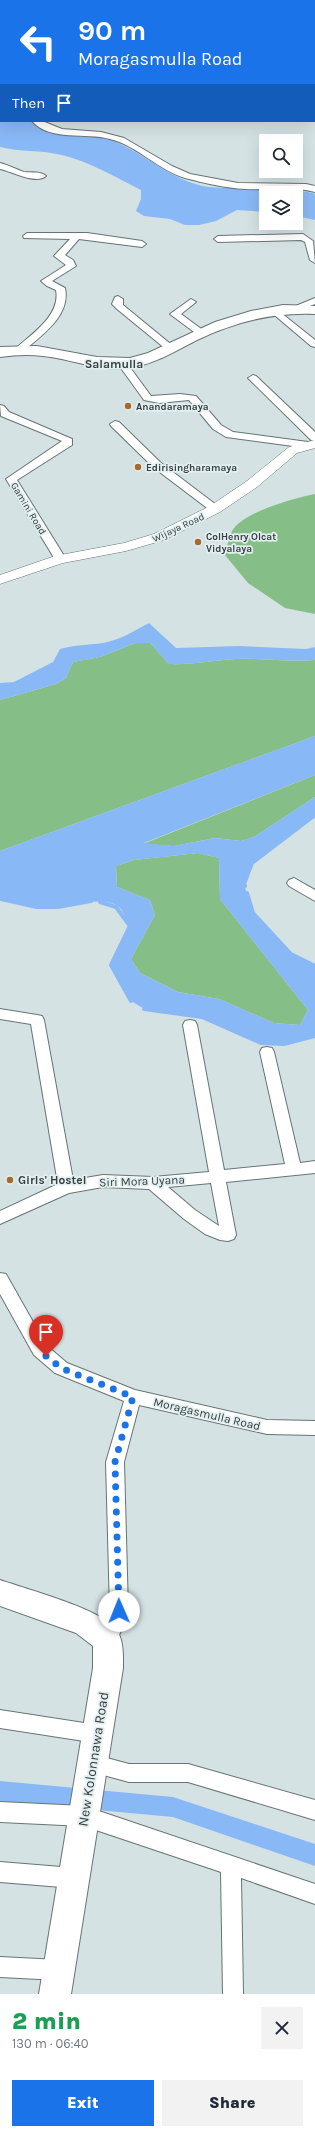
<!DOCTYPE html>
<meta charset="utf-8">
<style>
body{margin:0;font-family:Karla,sans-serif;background:#f2f2f3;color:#1f2937;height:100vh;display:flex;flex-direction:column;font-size:15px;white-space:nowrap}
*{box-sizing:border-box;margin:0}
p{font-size:13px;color:#747a83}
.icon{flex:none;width:22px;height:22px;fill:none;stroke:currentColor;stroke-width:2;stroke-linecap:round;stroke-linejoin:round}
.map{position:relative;height:1994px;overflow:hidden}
.panel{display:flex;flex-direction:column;background:#fff;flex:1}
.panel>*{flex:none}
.guide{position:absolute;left:0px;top:0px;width:315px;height:122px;box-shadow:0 4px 16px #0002;background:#1a73e8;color:#fff;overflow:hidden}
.controls{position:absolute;left:259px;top:134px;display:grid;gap:8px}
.controls a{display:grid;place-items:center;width:44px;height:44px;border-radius:0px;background:#fff;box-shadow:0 4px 16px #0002;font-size:20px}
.pin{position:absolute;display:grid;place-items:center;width:34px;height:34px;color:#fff;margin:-41px -17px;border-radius:50% 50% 50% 0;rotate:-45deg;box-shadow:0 0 4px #0007}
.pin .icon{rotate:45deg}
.me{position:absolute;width:44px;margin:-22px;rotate:359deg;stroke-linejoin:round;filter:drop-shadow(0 0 3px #0008)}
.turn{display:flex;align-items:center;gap:14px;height:84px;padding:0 12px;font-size:18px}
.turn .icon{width:52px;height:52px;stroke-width:2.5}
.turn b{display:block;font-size:28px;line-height:34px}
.then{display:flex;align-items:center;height:38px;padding:0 12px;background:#0003;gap:8px;font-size:15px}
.round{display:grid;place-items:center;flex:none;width:42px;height:42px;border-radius:0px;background:#f2f2f3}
.headline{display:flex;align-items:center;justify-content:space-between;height:68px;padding:0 12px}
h1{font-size:24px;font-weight:800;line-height:30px;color:#1e9e55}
.cta{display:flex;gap:8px;margin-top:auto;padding:8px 12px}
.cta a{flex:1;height:46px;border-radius:0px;background:#1a73e8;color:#fff;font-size:16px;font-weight:800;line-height:46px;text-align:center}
.cta a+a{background:#f2f2f3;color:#1f2937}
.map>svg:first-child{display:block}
.green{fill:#85be86}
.water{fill:#89b8f6;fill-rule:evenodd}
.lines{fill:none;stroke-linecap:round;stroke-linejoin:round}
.stream{stroke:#89b8f6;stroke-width:4}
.canal{fill:#89b8f6;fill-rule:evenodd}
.minor-casing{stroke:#677475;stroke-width:2}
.tertiary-casing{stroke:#677475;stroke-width:1}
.primary-casing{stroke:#677475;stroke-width:2}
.minor{fill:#fff;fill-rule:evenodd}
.tertiary{fill:#fff;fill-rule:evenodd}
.primary{fill:#fff;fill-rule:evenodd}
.route{stroke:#1a73e8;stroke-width:7;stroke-dasharray:0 12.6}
.poi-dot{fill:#a76a2e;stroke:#e1eff0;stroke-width:1.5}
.labels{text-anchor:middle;stroke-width:3.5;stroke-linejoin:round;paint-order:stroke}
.far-poi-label{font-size:10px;font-weight:bold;fill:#383e3e;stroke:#e1eff0;text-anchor:start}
.far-street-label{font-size:10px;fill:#383e3e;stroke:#e1eff0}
.far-quarter-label{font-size:12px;font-weight:bold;fill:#383e3e;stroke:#e1eff0}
.poi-label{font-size:12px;font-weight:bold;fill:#383e3e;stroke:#e1eff0;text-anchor:start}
.street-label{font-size:12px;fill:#383e3e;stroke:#e1eff0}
.near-street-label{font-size:14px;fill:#383e3e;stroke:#e1eff0}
</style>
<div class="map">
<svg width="315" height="1994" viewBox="0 0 315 1994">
<rect width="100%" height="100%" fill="#d4e2e3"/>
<!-- green -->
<g class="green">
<path d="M315 494V614L285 608 248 583 225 555C227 547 229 538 232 531 243 512 295 498 315 494Z"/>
<path d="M136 643H150L169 664C192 665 214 660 237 659 263 658 289 662 315 660V736L0 851V700L56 684 66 678 73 662 100 657Z"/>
<polygon points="315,775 315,797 254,837 241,841 215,838 174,846 143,844"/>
<polygon points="198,853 219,858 220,899 308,1010 300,1025 274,1023 219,999 178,992 140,973 131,959 155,915 150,900 117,887 116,866 134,860"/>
</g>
<!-- water -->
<g class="water">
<path d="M0 70 1 121H32L33 123C39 126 45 131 51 133 69 139 90 133 111 140 143 152 175 183 209 187 245 190 280 184 315 194V220L296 216V193H266V212L237 210 216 221 199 225H185L170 219 144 216 136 211 141 199V190C115 177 90 162 62 155 41 150 20 152 0 147Z"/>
<path d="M149 623 176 648 240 646 306 649 315 647V660C289 662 263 658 237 659 214 660 192 665 169 664L150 643H136L100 657 73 662 66 678 56 684 0 700V683L14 682 53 662 60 649C74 645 88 645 103 643 120 640 134 631 149 623Z"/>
<path d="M315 736V775L144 843 174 846 215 838 241 841 254 837 315 797V815L252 863 244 884 253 913 291 954 315 966V1036L284 1044 261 1043 202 1017 148 1011 131 1001 111 965 130 926C127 921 124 912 119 907 105 893 57 910 37 907 24 906 12 900 0 900V851ZM198 853 219 858 220 899 308 1010 300 1025 274 1023 219 999 178 992 140 973 131 959 155 915 150 900 117 887 116 866 134 860Z"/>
</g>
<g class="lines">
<!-- stream -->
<g class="stream">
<polyline points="245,886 244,884 252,863 315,815"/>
<polyline points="247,893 253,913 291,954 315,966"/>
<polyline points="1,899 37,907 58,907 91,901"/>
<polyline points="100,902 116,907 130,926 111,965 131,1001"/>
<polyline points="144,1009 202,1017 261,1043 284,1044 315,1036"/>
</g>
<!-- canal -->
<polygon class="canal" points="0,1781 173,1797 315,1844 315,1866 173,1817 0,1801"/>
<!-- minor casing -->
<g class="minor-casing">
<g id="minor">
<polygon points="45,0 53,0 54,1 46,1"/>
<rect x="148" y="0" width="8" height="1"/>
<polygon points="299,0 307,0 308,1 300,1"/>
<rect x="314" y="16" width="1" height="5"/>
<rect x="314" y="39" width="1" height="4"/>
<rect x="0" y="64" width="1" height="5"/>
<rect x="314" y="108" width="1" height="6"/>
<path d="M32 121H42L62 129 101 132 124 138 172 166 190 174 238 183 306 184 315 186V192C292 186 269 190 245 189 226 188 204 183 185 178 158 170 138 146 110 139 86 132 50 142 32 121Z"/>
<path d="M0 163C9 165 17 170 24 172 32 173 41 171 46 176 36 185 11 171 0 169Z"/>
<path d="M27 233H87L142 241 146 244 142 247 79 239 65 255 73 260 76 266 52 281 65 288C71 316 41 336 22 352H16V348C32 334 61 315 56 290L47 286 41 281 66 265 54 256 70 239 24 238 23 236Z"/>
<polygon points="303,234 313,241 315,263 310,260 305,242 301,240 218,242 214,239 218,236"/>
<polygon points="118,296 123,299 123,305 173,346 173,350 167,350 117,309 112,304 115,297"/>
<polygon points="315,298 315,304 291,313 286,310"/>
<polygon points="191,299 196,302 181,314 204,331 204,335 198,335 170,314"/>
<polygon points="275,308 315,340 315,347 311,346 272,313 272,309"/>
<polygon points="123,361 126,362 151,396 180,394 196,396 221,425 233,432 308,442 313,445 308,448 226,437 213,429 189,400 159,403 144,400 118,364"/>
<polygon points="253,375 256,376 315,432 315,441 311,440 250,380 248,378"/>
<polygon points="0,405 4,406 9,412 72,439 72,445 17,480 66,559 64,561 56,561 6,479 62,441 1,416"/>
<polygon points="115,421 119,422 161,463 219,507 220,509 219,511 211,511 153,467 111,426 110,424"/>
<polygon points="294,878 315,890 315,901 289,886 287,883 289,880"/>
<path d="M0 1009 37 1015 42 1016 44 1020 73 1180 103 1175 153 1177 209 1172 183 1025 185 1021 190 1020 195 1021 197 1025 224 1170 285 1164 260 1052 262 1048 267 1047 272 1048 274 1052 300 1163 315 1161V1173L226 1182 236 1235 234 1239 228 1241 220 1240 205 1234 184 1219 149 1189 103 1187 69 1193 0 1224V1211L58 1184 31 1024 0 1019ZM211 1183 219 1226 195 1210 168 1187Z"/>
<path d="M0 1273 6 1274 46 1345 67 1363 135 1390 267 1420 315 1421V1435L267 1434 139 1405 124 1462 128 1611C124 1624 120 1641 106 1647L100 1644 97 1638 110 1611 106 1462 124 1401 55 1373 34 1355 0 1294Z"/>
<polygon points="0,1710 97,1725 104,1728 106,1734 104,1740 97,1743 0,1728"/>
<polygon points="92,1754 129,1764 188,1764 315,1800 315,1820 188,1782 129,1782 85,1770 82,1763 85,1756"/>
<polygon points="0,1802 84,1806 315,1884 315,1904 241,1878 243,1994 223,1994 221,1872 84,1826 0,1822"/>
<polygon points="0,1862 74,1868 81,1871 84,1878 81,1885 74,1888 0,1882"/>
<polygon points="0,1957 59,1960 66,1963 69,1970 66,1977 59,1980 0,1977"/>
</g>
</g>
<!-- tertiary casing -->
<g class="tertiary-casing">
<polygon id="tertiary" points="315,440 315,448 297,453 257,487 220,512 164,540 126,551 63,563 0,584 0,575 55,556 124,543 154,534 210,506 247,481 289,447"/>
</g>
<!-- primary casing -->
<g class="primary-casing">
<g id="primary">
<path d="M283 305 315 306V314C273 312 235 322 197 340 175 351 155 364 130 368 100 372 72 359 43 356 28 354 14 355 0 357V347L37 346 97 357 130 358 148 353 215 322 251 311Z"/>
<path d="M0 1580C26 1589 101 1609 116 1629 124 1640 123 1656 123 1668L71 1994H39L93 1668V1646L76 1633 0 1606Z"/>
</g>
</g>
<!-- minor -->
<use href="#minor" class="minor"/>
<!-- tertiary -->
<use href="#tertiary" class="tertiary"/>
<!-- primary -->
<use href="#primary" class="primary"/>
</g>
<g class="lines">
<!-- route -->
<polyline class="route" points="46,1356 61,1368 133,1397 115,1462 119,1611"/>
</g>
<!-- markers -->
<g class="poi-dot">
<circle cx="128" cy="406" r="4"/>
<circle cx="138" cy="467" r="4"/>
<circle cx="198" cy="542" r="4"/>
<circle cx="10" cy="1180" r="4"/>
</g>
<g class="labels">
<!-- far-poi labels -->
<g class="far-poi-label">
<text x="136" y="410">Anandaramaya</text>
<text x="146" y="471">Edirisingharamaya</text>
<text x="206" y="540">ColHenry Olcat<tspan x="206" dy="12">Vidyalaya</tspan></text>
</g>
<!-- far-street labels -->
<g class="far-street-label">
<text transform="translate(29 508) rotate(59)" y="4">Gamini Road</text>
<text transform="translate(178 527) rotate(-25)" y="4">Wijaya Road</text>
</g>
<!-- far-quarter labels -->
<g class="far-quarter-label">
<text x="114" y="368">Salamulla</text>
</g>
<!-- poi labels -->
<g class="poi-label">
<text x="18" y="1184">Girls' Hostel</text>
</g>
<!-- street labels -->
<g class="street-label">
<text transform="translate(142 1181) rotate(-2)" y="4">Siri Mora Uyana</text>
<text transform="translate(207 1414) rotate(13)" y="4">Moragasmulla Road</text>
</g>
<!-- near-street labels -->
<g class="near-street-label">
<text transform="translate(93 1759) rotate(-81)" y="5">New Kolonnawa Road</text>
</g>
</g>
</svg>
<div class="controls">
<a><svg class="icon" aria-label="search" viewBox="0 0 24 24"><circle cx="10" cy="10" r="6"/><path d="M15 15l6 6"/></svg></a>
<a><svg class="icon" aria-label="layers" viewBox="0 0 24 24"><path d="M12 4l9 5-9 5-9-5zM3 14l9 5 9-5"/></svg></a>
</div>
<div class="pin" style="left:46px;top:1356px;background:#d93025"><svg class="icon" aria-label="arrive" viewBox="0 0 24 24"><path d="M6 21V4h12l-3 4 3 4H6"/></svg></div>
<svg class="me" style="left:119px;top:1611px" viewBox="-20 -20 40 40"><circle r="19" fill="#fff"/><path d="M0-13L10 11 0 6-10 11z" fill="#1a73e8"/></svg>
<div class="guide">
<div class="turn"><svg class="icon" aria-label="left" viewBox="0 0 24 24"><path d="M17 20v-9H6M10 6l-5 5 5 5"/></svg><div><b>90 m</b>Moragasmulla Road</div></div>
<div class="then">Then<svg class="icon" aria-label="arrive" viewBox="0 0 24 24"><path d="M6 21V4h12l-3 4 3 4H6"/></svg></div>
</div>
</div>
<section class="panel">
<div class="headline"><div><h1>2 min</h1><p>130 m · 06:40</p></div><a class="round"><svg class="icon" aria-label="close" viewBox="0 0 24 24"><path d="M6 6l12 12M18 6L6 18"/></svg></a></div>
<div class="cta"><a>Exit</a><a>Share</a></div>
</section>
